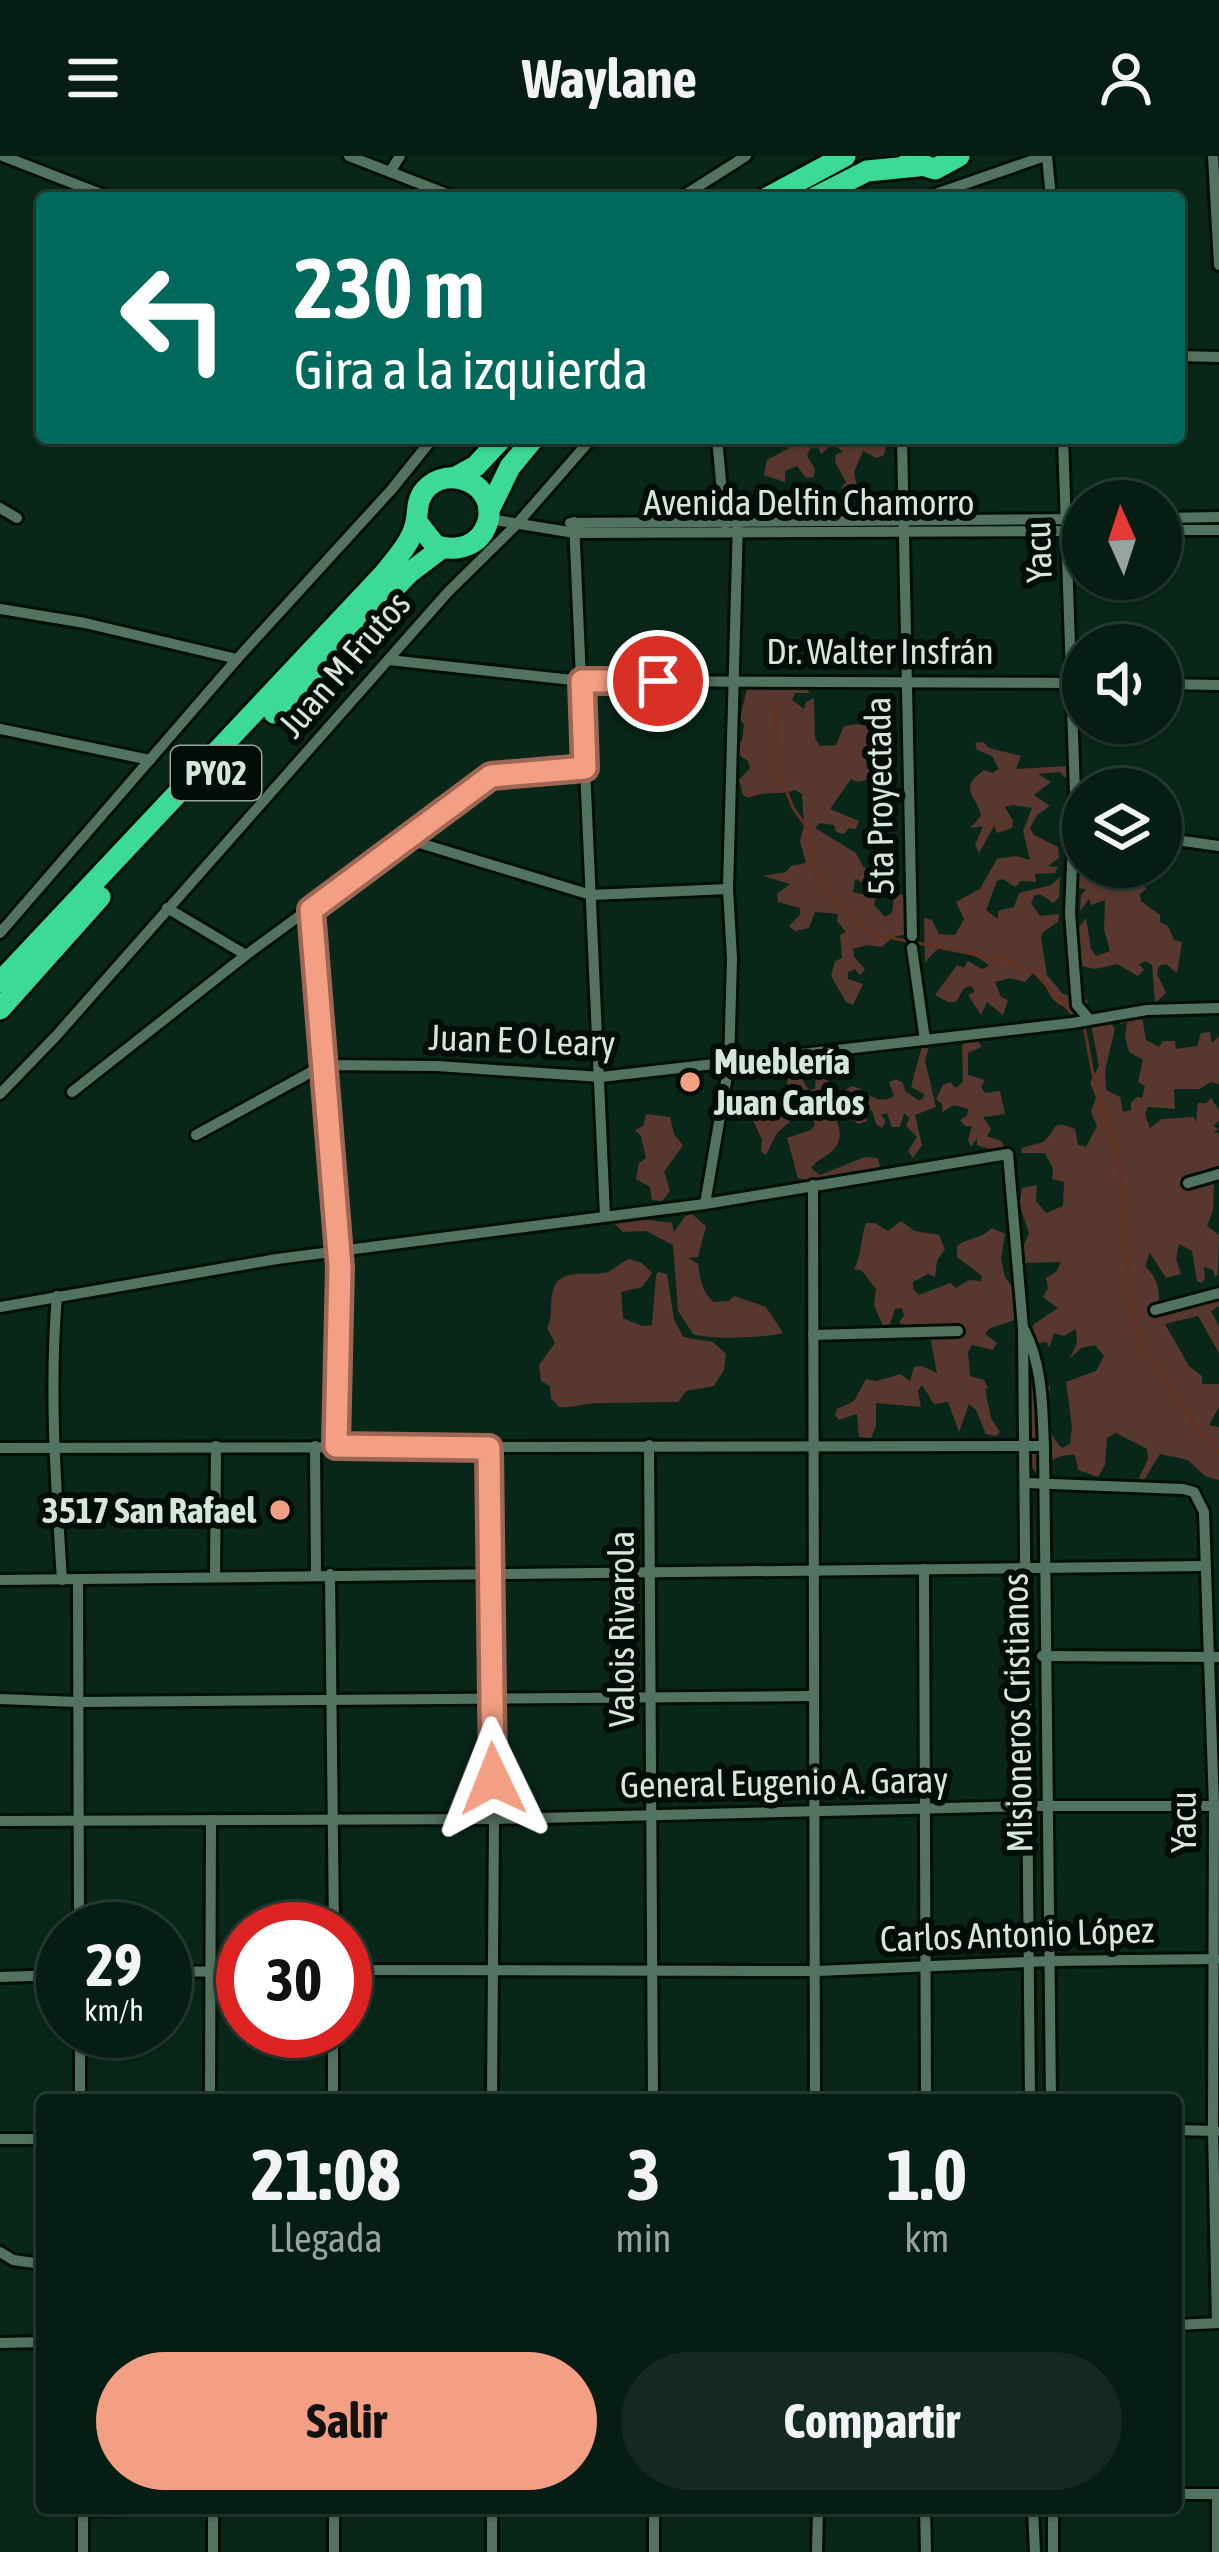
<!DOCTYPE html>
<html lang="es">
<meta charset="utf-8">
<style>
body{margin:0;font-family:"Asap Condensed",sans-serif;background:#142a21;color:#f1f3f6;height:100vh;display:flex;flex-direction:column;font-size:45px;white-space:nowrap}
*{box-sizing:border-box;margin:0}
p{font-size:39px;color:#98a2a0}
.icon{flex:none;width:66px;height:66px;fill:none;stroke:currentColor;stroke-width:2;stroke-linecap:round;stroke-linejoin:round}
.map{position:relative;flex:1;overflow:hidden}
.drawer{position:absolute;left:36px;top:1938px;width:1146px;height:420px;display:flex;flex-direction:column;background:#061d13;border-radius:12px;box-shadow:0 3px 9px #0004,0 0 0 3px #273b33}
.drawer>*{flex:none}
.guide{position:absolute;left:36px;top:36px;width:1149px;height:252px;border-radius:12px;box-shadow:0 3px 9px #0004,0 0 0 3px #273b33;background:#00695c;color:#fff;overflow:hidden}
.needle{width:78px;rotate:357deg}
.fabs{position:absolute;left:1062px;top:324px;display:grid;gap:24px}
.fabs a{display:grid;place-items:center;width:120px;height:120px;border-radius:50%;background:#061d13;box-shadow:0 3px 9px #0004,0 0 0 3px #273b33;font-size:60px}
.speed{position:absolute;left:36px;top:1746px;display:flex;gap:24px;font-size:60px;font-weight:700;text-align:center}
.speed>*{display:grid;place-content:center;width:156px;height:156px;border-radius:50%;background:#061d13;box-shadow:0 3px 9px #0004,0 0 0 3px #273b33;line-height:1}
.speed small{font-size:30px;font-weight:400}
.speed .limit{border:18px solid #d22;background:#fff;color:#111}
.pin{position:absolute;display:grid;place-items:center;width:102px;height:102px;color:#fff;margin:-51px;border:6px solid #fff;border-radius:50%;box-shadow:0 3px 12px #0007}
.me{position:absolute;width:132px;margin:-66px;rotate:358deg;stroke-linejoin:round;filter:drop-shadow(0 0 9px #0008)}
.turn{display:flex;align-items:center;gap:42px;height:252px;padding:0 60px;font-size:54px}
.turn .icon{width:156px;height:156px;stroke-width:2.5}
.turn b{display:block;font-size:84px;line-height:102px}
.eta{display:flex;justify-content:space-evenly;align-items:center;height:204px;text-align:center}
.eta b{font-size:72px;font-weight:700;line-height:84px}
.cta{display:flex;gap:24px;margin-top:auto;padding:24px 60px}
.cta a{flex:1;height:138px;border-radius:72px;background:#f39f83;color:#111;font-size:48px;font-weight:700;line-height:138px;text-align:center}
.cta a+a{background:#142a21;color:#f1f3f6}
header{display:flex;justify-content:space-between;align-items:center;height:156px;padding:0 60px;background:#061d13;font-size:54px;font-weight:700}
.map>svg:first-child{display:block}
.green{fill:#58382e}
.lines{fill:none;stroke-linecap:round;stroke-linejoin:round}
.stream{stroke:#643221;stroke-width:3}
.street-casing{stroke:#000f06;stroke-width:16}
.highway-casing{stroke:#000f06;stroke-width:27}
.street{stroke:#537361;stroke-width:10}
.highway{stroke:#3dda97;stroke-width:21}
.route-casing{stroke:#9e6755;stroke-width:30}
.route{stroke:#f39f83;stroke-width:21}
.poi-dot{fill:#f39f83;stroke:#030d07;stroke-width:4.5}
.labels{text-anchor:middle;stroke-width:12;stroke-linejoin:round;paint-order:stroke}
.shield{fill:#030d07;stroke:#96a69c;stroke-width:3}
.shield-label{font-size:33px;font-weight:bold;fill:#d5e7dc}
.street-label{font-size:36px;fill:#d5e7dc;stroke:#030d07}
.poi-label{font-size:36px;font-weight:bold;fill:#d5e7dc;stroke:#030d07;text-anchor:start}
</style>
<header><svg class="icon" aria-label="menu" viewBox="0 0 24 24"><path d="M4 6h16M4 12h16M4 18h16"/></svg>Waylane<svg class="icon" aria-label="person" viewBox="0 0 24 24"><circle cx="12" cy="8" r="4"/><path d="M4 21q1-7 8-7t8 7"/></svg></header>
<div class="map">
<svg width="1219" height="2396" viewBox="0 0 1219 2396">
<rect width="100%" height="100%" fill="#082719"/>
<!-- green -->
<g class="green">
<polygon points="793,282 893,282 895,284 888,284 884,299 877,302 863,295 854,316 857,330 844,334 841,332 846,326 835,306 836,298 843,296 833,288 821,298 818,291 810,293 807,300 815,313 814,321 806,322 797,310 785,315 785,326 764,319 767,304 789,292"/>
<path d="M805 531 810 537H795L792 544 804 553 806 546 814 542 815 582 820 590 836 589 844 570 860 568 866 561 887 565 890 580 883 584 884 599 878 605 881 612 874 615 871 623 858 626 851 623 830 653 859 665 856 673 849 672 844 678 836 676 834 669 820 667 815 672 856 697 863 711 871 714 874 721 869 729 855 723 853 736 876 741 874 749 885 761 892 757 894 741 902 738 908 744V778L893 781 882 791 867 789 853 793 854 801 865 813 860 819 855 813 848 816V823L863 828 853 849 846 846 831 820 835 805 842 802 840 779 846 776 837 765 838 758 815 756 809 772 795 775 789 770 800 759V752L778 746 777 738 790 728 763 720 786 716 791 710 806 707 800 685 804 670 802 638 795 634C779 640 764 634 749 642L743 639 739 624 750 612 748 605 737 598 736 590 742 585 744 569 740 563 747 532Z"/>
<path d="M983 586 989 592 1021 600 1016 613 1068 610 1070 620 1065 622 1060 616 1038 618 1051 626 1034 639 1050 650 1037 659 1030 672 1034 679 1058 691 1059 702 1048 710 1058 711 1055 717 1035 718 1036 726 1021 725 1015 731 1003 723 997 725 986 754 998 763V755L1014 751 1019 737 1051 729 1060 721 1059 742 1053 747 1040 738 1034 740 1031 747 1040 760 1059 758 1058 766 1043 776 1041 782 1047 819 1063 838 1088 845 1085 853C1045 851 1056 841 1035 815L1025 826 1010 822 995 826 1001 841 1008 844 1003 859 987 846 981 859 968 839 975 836 971 830 964 832 956 846H948L935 839 957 809 964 812 968 805 982 813 989 810C980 800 955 790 940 792 935 794 929 802 925 807L924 762 932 764 939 778 955 779 964 763 956 746 980 733 997 703 1016 700 1030 704 1023 675 1032 652 1013 649 1005 651 1013 665 1012 672 997 677 994 670 979 697 975 689 983 670 970 672 981 660C977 639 957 633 984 614L992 617 999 613 992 600 977 594 975 587Z"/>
<polygon points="1081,686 1083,711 1153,711 1156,725 1149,727 1147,721 1142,725 1146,733 1140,738 1141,745 1160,759 1160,766 1168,770 1174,784 1182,786 1177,817 1166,808 1159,810 1157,818 1166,837 1155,847 1152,809 1146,805 1139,808 1144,814 1138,820 1117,808 1095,813 1082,810 1076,775 1086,762 1091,793 1096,800 1110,795 1104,773 1105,744 1091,749 1089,743 1080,755 1081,739 1086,733 1075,732 1071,719 1083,718 1073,706 1074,691"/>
<path d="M1136 857 1142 861 1146 884 1159 891 1163 885H1175L1176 893 1197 890 1201 877 1210 876 1212 887 1219 880V928L1211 926 1199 933H1174L1175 953 1148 951 1145 958 1150 972 1162 963 1194 961 1196 967 1198 947H1206L1211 942 1219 954V965L1213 970 1219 973 1214 976 1219 977V1019L1214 1023 1213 1055 1207 1070 1219 1079 1218 1118 1215 1121 1213 1114 1204 1111 1205 1123 1202 1127 1197 1125 1192 1095 1179 1088 1176 1103 1181 1118 1166 1122 1150 1097 1145 1110C1165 1131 1155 1136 1162 1159L1219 1143V1150L1211 1155 1219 1170V1197L1198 1160 1165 1168 1189 1210 1202 1220V1228H1219V1251L1209 1269 1219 1271V1324L1205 1320 1188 1304 1160 1298 1144 1324 1139 1322 1148 1303 1147 1293 1116 1277 1107 1282 1105 1309 1098 1321 1078 1314 1075 1299C1059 1297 1048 1307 1036 1317L1028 1305 1025 1229 1040 1224 1050 1230C1049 1252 1043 1275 1062 1292L1070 1288 1072 1271 1066 1226 1096 1215 1104 1200 1095 1189 1081 1192 1069 1203 1077 1188 1076 1173 1064 1180 1054 1177 1049 1192 1047 1186 1031 1188 1026 1183 1034 1168 1058 1152 1043 1141 1048 1132 1046 1122 1056 1116 1061 1106 1025 1107 1023 1091 1029 1077 1019 1048 1022 1032 1037 1029 1036 1045 1046 1057 1063 1050 1064 1026 1052 1023 1053 1013 1045 997H1021L1022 992 1043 986C1058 975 1049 962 1075 973L1078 989 1086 991 1097 970 1091 956 1096 942 1090 926 1099 910 1091 868 1107 860 1115 873 1105 914 1106 934 1120 941 1123 956 1131 954V947L1137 941 1142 942 1145 930 1138 926 1143 904 1129 896 1125 880 1127 866 1120 868V860Z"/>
<polygon points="975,878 981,891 968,897 968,919 985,924 981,931 985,937 1000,935 1005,958 983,961 991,973 987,980 1001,985 1005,991 999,996 977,989 977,982 971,991 968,984 972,970 965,970 960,964 967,960 968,953 954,949 942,956 942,948 936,943 943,929 950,926 956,932 963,926 962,889"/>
<path d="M923 886 929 890 925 905 936 951 915 959 922 989 913 1002 908 995 917 981 906 970 909 962 904 957 900 971H892L887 957 881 959 886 965 882 972 876 968 872 954 866 957 867 965 859 968 839 958 845 934 853 930C869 935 876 951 894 940L889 926 896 923 903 927 905 935 918 944 923 943 924 938 911 931Z"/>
<path d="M817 908 828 922V929L817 940C834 956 853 982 827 999 821 1003 815 1006 811 1012L820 1019 865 1001 878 1002 881 1014 809 1027 798 1022 787 982 811 974 815 968 804 953 777 977 766 999 761 996 762 984 752 962 768 943 786 938 788 921 793 918 799 919 809 934 815 933Z"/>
<polygon points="646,958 670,961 674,978 683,989 664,1016 670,1035 662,1045 652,1044 650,1031 636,1023 639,1007 646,1002 641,980 635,974 643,970"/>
<path d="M692 1058 706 1070 698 1101 688 1102 698 1108C700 1121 701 1136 714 1146L729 1145 734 1140 766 1151 783 1177C764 1182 711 1184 693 1178L678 1155 673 1089 646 1075 623 1076 614 1067 633 1062 672 1067 674 1076 685 1060Z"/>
<path d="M901 1065 915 1075 939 1079 945 1093 937 1105 935 1121 928 1118 913 1126V1133L919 1139 950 1127 956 1132 969 1124 981 1125 982 1120 957 1101V1090C969 1081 981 1083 992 1072L1005 1078 1001 1103 1005 1121 1013 1132 1018 1163 990 1172 985 1178 997 1187 993 1194 972 1189 968 1196 970 1220 984 1224 988 1232 985 1233 991 1262 1000 1276 996 1280 986 1278 976 1254 969 1248 959 1276 948 1246 934 1248 922 1229 918 1235 921 1251 876 1247V1270L871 1282 859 1281 857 1258 839 1264 835 1259 837 1253 854 1245 866 1223 877 1225 900 1218 910 1225 914 1211 922 1210 937 1217 929 1174 905 1171 899 1166 904 1160 902 1152 895 1153 890 1168 883 1170 874 1149 876 1133 862 1115 854 1113C862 1098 860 1084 866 1067H875L888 1075Z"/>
<path d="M629 1103 642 1107 652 1117 642 1131 621 1136 623 1162 642 1170 652 1169 656 1120 658 1116 667 1118 674 1163 683 1181 713 1186 726 1198 724 1214 714 1230 686 1235 678 1246C651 1246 625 1247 598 1247 585 1247 574 1252 559 1251L551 1242 550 1230 541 1225 539 1209 555 1187 547 1172C554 1159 549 1148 553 1134 560 1111 587 1120 604 1117 614 1115 619 1107 629 1103Z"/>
</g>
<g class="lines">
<!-- stream -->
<g class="stream">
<polyline points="775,545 778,614 793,652 809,674 815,718 830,741 873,778 1017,807 1034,816 1077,863"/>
<polyline points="1084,870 1095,929 1118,998 1132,1155 1141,1194 1178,1240 1199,1276 1219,1297"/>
</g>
<!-- street casing -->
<g class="street-casing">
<g id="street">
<polyline points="3,0 111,42"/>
<polyline points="349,0 457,42"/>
<polyline points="1047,0 1051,42"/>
<polyline points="1213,0 1219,109"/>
<polyline points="390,16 400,0"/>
<polyline points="680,42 746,0"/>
<polyline points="924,42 1045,0"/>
<polyline points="1179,200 1219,201"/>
<polyline points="717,282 725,368"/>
<polyline points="902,282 912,780"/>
<polyline points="1063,282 1075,638 1070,757 1077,849 1089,863"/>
<polyline points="0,352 17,362"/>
<polyline points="1161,362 1219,361"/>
<polyline points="489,363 575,377 1083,375"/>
<polyline points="574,366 605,1060"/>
<polyline points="570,367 1083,363"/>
<polyline points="1161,374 1219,374"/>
<polyline points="0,453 85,467 237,503"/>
<polyline points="389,504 582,525 1083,527"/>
<polyline points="1161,528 1219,529"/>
<polyline points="0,573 150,604"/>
<polyline points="1161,677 1183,685 1219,690"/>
<polyline points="403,682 591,739 728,733"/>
<polyline points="167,752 246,799"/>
<polyline points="311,754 340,1111 342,1170 336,1290"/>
<polyline points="0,777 237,503 392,333 433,282"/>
<polyline points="912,792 925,884"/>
<polyline points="72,936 246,799 486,623 496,618 585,612"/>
<polyline points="0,938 56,880 448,436 516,369 592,282"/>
<polyline points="196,979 324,909 437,910 601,921 1072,867 1147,854 1219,852"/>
<polyline points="1188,1027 1219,1018"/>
<polyline points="813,1029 815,1944"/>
<polyline points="705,1048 729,908 732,803 728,733 738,364"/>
<path d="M57 1140C49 1235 56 1329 62 1424"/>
<polyline points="0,1151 277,1103 705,1048 1008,998 1023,1172 1030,1944"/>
<polyline points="1155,1154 1219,1137"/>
<path d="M1025 1175C1043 1212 1042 1250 1044 1290L1051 1944"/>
<polyline points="813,1179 958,1175"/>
<polyline points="649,1289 653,1944"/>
<polyline points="315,1290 316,1418"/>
<polyline points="0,1292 1044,1290"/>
<polyline points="489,1292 494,1663 492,1944"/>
<polyline points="1026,1327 1183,1333 1194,1336 1204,1356 1214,1650 1213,1974 1217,2167"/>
<polyline points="924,1413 926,1944"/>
<polyline points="330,1418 334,1773"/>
<polyline points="215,1421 216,1290"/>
<polyline points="78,1423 79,1773"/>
<polyline points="0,1424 1205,1410"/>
<polyline points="1042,1500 1219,1501"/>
<polyline points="0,1543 78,1546 812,1540"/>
<polyline points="0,1665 494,1663 1028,1650 1219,1650"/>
<polyline points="345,1814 817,1815 1050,1805 1216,1803"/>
<polyline points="165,1816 243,1815"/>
<polyline points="0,1821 63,1819"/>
<polyline points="80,1875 80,1944"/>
<polyline points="210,1944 211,1664"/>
<polyline points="333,1944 333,1875"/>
<polyline points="1176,1974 1216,1975"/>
<polyline points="0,1983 42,1983"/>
<polyline points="0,2096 13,2104 42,2108"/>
<polyline points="1176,2169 1219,2167"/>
<polyline points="0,2187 42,2186"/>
<polyline points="1176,2338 1219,2338"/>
<polyline points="83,2352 83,2396"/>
<polyline points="654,2352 654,2396"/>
<polyline points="925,2352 926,2396"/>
<polyline points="1033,2352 1035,2396"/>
<polyline points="1053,2352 1053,2396"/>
<polyline points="83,2354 184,2352"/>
<polyline points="213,2396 213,2352"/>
<polyline points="334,2396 334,2352"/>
<polyline points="492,2396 492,2352"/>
<polyline points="817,2396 818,2352"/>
<polyline points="1217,2396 1217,2338"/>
</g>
</g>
<!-- highway casing -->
<g class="highway-casing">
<g id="highway">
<polyline points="909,5 935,13 959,0"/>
<polyline points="767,42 845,0"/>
<polyline points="814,42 867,15 918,10"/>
<polyline points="456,321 476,310 502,282"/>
<polyline points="489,354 510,311 534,282"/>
<polyline points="274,557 409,417 442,392"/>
<path d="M0 826 384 418C395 404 410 388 415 370 419 357 415 346 425 334 448 307 497 328 488 365 481 390 457 397 435 389L417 366"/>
<polyline points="0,853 100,741"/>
</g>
</g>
<!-- street -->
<use href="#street" class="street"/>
<!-- highway -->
<use href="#highway" class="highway"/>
</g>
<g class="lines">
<!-- route casing -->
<g class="route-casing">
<polyline id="route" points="493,1623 489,1292 336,1290 340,1111 311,754 491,620 585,612 582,525 658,525"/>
</g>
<!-- route -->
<use href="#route" class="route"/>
</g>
<!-- markers -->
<g class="poi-dot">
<circle cx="690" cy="926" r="12"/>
<circle cx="280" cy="1354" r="12"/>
</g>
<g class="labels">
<!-- shield labels -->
<rect class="shield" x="171" y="590" width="90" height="54" rx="9"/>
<g class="shield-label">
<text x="216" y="629">PY02</text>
</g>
<!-- street labels -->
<g class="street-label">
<text x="809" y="359">Avenida Delfin Chamorro</text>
<text transform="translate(1038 396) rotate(-92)" y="13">Yacu</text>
<text x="880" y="508">Dr. Walter Insfrán</text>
<text transform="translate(344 508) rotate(-49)" y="13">Juan M Frutos</text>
<text transform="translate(879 640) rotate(-91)" y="13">5ta Proyectada</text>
<text transform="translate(522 884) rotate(2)" y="13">Juan E O Leary</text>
<text transform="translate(621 1473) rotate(-90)" y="13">Valois Rivarola</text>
<text transform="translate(1017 1557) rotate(-91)" y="13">Misioneros Cristianos</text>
<text transform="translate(784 1626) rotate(-1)" y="13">General Eugenio A. Garay</text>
<text transform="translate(1183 1666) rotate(-90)" y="13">Yacu</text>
<text transform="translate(1017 1778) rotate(-2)" y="13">Carlos Antonio López</text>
</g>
<!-- poi labels -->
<g class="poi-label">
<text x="714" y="918">Mueblería<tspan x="714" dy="41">Juan Carlos</tspan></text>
<text x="256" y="1367" text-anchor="end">3517 San Rafael</text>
</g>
</g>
</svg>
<div class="fabs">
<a><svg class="needle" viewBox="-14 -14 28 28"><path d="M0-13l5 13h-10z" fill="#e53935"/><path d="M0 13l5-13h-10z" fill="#98a2a0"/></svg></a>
<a><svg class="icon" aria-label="sound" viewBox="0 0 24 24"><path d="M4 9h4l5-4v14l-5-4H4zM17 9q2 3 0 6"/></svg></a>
<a><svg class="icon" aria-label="layers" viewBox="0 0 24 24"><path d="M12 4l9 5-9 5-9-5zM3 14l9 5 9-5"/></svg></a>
</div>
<div class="speed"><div>29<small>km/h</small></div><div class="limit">30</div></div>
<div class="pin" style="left:658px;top:525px;background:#d93025"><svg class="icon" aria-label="arrive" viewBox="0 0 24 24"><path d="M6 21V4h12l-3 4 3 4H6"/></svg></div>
<svg class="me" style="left:493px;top:1623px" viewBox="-20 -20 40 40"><path d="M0-17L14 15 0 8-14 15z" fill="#f39f83" stroke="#fff" stroke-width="4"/></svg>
<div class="guide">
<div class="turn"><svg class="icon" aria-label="left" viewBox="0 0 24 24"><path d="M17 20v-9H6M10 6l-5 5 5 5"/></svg><div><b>230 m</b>Gira a la izquierda</div></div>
</div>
<section class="drawer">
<div class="eta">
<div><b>21:08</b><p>Llegada</p></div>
<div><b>3</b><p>min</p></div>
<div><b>1.0</b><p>km</p></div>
</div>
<div class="cta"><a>Salir</a><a>Compartir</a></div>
</section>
</div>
